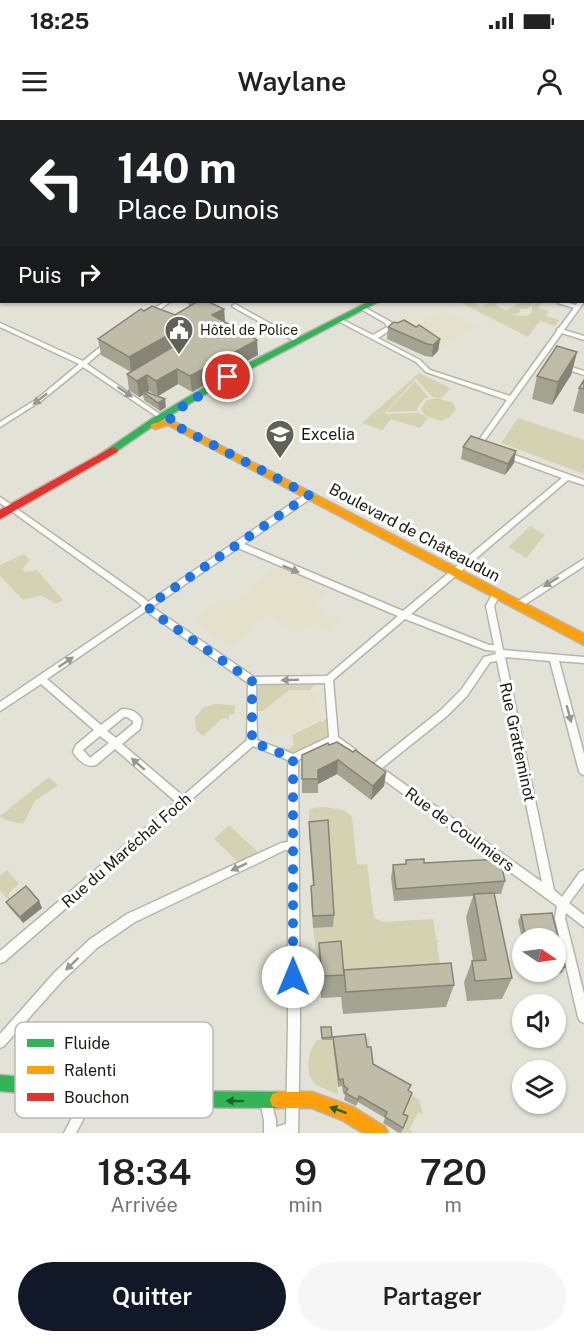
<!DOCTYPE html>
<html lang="fr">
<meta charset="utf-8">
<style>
body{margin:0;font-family:"Public Sans",sans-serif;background:#f6f6f6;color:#222;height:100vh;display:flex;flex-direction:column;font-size:22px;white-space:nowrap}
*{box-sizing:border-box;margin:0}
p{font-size:20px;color:#767676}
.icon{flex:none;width:33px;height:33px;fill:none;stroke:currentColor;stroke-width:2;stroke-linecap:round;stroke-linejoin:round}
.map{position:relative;height:1013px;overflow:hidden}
.sheet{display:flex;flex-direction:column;background:#fff;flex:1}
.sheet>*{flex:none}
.banner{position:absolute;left:0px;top:0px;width:585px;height:183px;box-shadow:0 2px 4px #0004;background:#202124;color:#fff;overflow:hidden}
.needle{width:39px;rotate:103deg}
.fabs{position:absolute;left:512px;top:808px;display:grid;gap:12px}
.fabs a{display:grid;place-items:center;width:54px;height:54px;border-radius:50%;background:#fff;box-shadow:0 2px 4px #0004;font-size:30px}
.pin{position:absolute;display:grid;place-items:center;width:51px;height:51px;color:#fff;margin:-26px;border:3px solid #fff;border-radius:50%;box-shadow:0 2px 6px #0007}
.me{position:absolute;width:66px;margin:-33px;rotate:0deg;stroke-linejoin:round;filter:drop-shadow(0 0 4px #0008)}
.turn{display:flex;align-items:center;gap:21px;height:126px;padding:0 18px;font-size:27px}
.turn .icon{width:78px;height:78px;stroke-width:2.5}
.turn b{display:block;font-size:42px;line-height:51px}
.then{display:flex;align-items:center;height:57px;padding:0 18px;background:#0003;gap:12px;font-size:22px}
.eta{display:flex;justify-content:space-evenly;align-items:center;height:102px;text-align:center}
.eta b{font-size:36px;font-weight:600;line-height:42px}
.action{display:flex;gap:12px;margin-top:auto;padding:12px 18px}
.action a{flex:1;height:69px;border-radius:36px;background:#111827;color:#fff;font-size:24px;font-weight:600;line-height:69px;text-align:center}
.action a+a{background:#f6f6f6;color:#222}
.status{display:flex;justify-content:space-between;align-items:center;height:42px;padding:0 30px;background:#fff;direction:ltr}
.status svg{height:16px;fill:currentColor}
header{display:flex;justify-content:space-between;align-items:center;height:78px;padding:0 18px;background:#fff;font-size:27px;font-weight:600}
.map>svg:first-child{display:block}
.built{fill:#e3e1cb}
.green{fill:#d5d2b2}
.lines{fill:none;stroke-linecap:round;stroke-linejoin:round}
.street-casing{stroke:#b6b5ac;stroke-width:3}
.fast-casing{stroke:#b6b5ac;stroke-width:3}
.slow-casing{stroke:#b6b5ac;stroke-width:3}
.jam-casing{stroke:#b6b5ac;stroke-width:3}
.street{fill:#fbfbf9;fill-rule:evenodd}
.fast{fill:#30b455;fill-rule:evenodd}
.slow{fill:#ff9f0a;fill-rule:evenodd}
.jam{fill:#e5322d;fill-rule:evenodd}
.wall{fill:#a4a390}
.shaded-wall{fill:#868476}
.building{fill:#bfbda8;stroke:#868476;stroke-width:1.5}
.oneway{fill:#979692}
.oneway2{fill:#256031}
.route{stroke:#1a73e8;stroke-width:10;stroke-dasharray:0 18}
.labels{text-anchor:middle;stroke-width:6;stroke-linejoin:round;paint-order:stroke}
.far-poi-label{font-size:14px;fill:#1c1b13;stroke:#fff;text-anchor:start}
.poi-label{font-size:16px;fill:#1c1b13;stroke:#fff;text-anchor:start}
.street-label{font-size:16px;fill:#1c1b13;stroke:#fff}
.key{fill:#fff;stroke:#bbbbb8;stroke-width:1.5}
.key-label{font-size:16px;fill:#1c1b13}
</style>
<div class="status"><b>18:25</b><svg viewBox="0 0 49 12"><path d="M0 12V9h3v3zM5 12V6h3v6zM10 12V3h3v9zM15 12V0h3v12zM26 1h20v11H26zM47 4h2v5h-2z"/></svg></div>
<header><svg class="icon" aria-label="menu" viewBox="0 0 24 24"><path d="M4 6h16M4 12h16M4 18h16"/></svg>Waylane<svg class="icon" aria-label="person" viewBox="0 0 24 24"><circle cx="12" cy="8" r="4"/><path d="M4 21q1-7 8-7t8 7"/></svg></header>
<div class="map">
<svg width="584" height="1013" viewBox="0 0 584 1013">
<rect width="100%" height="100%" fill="#e3e2d7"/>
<!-- built -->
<g class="built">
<polygon points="444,189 477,207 430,234 394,217"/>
<polygon points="277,447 307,460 328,473 315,485 340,502 328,513 313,503 296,514 270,495 230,527 195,501 224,477 233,482"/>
<polygon points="289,570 310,570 319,575 321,599 292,613 276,616 263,605 263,591"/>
</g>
<!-- green -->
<g class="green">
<polygon points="460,182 471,182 481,187 491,182 500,182 495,185 506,190 522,182 535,182 528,189 521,189 519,193 510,195 526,196 532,193 532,186 537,182 542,182 538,188 549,191 546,196 559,200 555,206 540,201 528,217"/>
<polygon points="419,253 450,268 442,278 432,277 416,258 384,294 419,293 428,298 420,308 391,299 382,310 362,303"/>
<polygon points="415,261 429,278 425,278 417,288 418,291 387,292"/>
<polygon points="437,278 453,283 456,289 449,298 440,301 424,295 421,289 427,280"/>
<polygon points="518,298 584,320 584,354 501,323"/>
<polygon points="530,406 545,415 526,438 508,427"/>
<polygon points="24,434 30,440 22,449 25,452 37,450 63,480 56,484 41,475 23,480 0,456 0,445"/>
<polygon points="317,562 310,570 289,570 263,591 257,591 257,569 261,564"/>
<polygon points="215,584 235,585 235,594 229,595 229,599 223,598 203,616 196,610 195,598 203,588"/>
<polygon points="328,596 328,617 293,633 281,629 282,627 289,629 294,624 292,615 321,601 322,603"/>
<polygon points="49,657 58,665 35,681 23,704 5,700 0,696"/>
<polygon points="323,687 344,690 352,697 357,745 367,744 374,798 384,802 433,799 436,819 439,821 437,824 443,866 318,846 313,808 333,807 309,715 309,689"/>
<polygon points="229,705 261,735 240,744 214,719"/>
<polygon points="7,750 19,764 9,773 9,780 0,771 0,755"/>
<path d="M369 917 370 934 333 925 338 975C332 971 323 969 317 965 303 956 308 930 317 920Z"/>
<path d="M408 972 419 980 423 994 418 993 409 1010 414 1013H401C401 998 411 985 408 972Z"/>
</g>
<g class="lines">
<!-- street casing -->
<g class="street-casing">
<g id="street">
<polygon points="0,0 4,0 0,2"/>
<polygon points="103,0 109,0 111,2 104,2"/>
<polygon points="118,0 123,0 122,2 116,2"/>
<polygon points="188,0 194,0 196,2 189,2"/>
<polygon points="224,0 230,0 229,2 222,2"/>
<polygon points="275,0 284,2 277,2"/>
<polygon points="378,0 383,0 382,2 376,2"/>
<rect x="0" y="21" width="2" height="2"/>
<rect x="0" y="34" width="2" height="4"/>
<rect x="0" y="44" width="2" height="2"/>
<polygon points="0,90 2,90 2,93 0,94"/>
<polygon points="584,181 584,182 564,210 584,216 584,220 562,213 485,320 485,323 490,327 487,329 480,326 479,320 507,280 426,252 416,242 336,200 341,199 373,215 387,207 385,203 359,188 364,187 391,202 393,208 392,209 378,218 420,240 430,250 510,276 557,211 557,209 559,208 574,188 558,183 557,182 565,182 576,185 578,182"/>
<polygon points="164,182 170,182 152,195 148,195 148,193"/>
<polygon points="235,184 300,220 301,221 298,223 296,222 233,187 232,186"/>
<polygon points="0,203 83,241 105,223 109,223 109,225 87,244 164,297 163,298 159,298 83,247 41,281 0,307 0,302 37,279 79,244 0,207"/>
<polygon points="562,244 584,251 584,255 560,247 560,245"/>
<path d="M502 332H506L584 360V365L568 360 411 494 489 525H494L486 486 494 471 497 470 501 473 494 486 503 530 584 537V543L559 541 584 634V655L581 654 579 651 550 541 505 537 554 770 562 777 580 752 584 750V763L569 783 584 795V807L566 793 565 798 584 874V903L580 901 578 897 555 798 557 786 373 652 370 648 372 645 441 590 461 570 484 537 496 534 495 531 486 530 405 499 333 560 338 617 356 630 358 633 356 636C348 638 340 628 333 624L298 640 300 905 298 1013H264V1000L260 981 262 977 266 975 270 977 276 1000V1007L286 1004 288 905V730H285L135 802 97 828 62 861 4 926 0 928V914L54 853 89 820 127 794 281 723 288 722V640L253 626 4 842 0 843V831L176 682 115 629 96 645C86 648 79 641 73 632L76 625 94 610 41 564 0 591V582L142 486 138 482 0 383V377L144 478 148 482 307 373H313L314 375 313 377 244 424 403 491 562 358 502 336ZM238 428 398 496 327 556 254 557 152 487ZM146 491 248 563 247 620 183 676 122 624 140 609 142 600C138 592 131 589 122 589L101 605 47 559ZM497 541 542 762 382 648 447 596 467 576 490 542ZM325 563 329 617 293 634 257 620 256 564ZM124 597H127L133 601V604L116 618 107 611ZM100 616 109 623 90 638 83 630Z"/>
<polygon points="584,439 584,446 521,487 515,487 514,485 515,483"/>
<polygon points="91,967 95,969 97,973 76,1013 64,1013 87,969"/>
</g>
</g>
<!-- fast casing -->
<g class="fast-casing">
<g id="fast">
<polygon points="534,0 545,2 535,2"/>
<polygon points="368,182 378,182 231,259 159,302 108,337 104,338 99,335 153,298 225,255"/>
<polygon points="0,955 173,971 278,972 284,974 286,980 284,986 278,988 173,987 0,971"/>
</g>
</g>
<!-- slow casing -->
<g class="slow-casing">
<g id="slow">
<polygon points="169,299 584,514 584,525 168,305 155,309 150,306 152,304"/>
<polygon points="278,972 312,972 353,987 385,1007 388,1013 363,1013 342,1000 312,988 278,988 272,986 270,980 272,974"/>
</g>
</g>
<!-- jam casing -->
<g class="jam-casing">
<polygon id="jam" points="113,327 118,330 117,332 0,399 0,390"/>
</g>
<!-- street -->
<use href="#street" class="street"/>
<!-- fast -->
<use href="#fast" class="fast"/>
<!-- slow -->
<use href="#slow" class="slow"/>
<!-- jam -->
<use href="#jam" class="jam"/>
</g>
<!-- wall -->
<g class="wall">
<polygon points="188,182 209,182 224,189 225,202 258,235 192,272 178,264 158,276 149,271 147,272 166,287 160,291 144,280 143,275 139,277 129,270 127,254 131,252 101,235 98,219 144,191 175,195 189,187"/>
<polygon points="397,203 416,207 440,219 438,231 432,237 425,236 387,219 388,207"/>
<polygon points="577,232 571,255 552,285 532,279 537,256"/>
<polygon points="584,260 584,294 573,291 579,268"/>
<polygon points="463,327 514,343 505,355 461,339"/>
<polygon points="329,625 386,652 384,666 371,680 337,654 318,664 318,673 302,673 302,635"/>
<polygon points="309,702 334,795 333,807 313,808 311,778 311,766 313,766 309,715"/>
<polygon points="406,740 505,761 501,774 494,774 512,858 502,879 467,881 464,862 472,841 473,841 466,797 473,776 394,781 391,758 393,745 405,744"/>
<polygon points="39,781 42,788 23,803 10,788 6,782"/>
<polygon points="552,793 565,847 562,853 530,855 529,852 555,852 555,819 522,819 518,801 521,795"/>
<polygon points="319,823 344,850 454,865 446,887 343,894 341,877 321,878 318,846"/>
<polygon points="321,910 332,917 332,920 322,920"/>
<polygon points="333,917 367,927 373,944 409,971 410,979 404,994 408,996 401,1013 399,1013 383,1003 385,998 358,982 356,986 344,980 345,975 343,973 342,966 338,967 333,925"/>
</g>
<!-- shaded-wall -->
<g class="shaded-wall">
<polygon points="224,189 225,204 212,195"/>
<polygon points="172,213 174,229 131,252 129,237"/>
<polygon points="440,219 438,231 432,237 433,225"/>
<polygon points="257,220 258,235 192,272 190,256"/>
<polygon points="577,232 571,255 552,285 558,262"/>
<polygon points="177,249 178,264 158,276 156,261"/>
<polygon points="147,255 149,271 145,274 143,272 143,275 139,277 137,261"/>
<polygon points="165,279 166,287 160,291 158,283"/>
<polygon points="516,331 514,343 505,355 508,344"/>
<polygon points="338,640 337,654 318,664 318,650"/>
<polygon points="386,652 384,666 371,680 373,666"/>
<polygon points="39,781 42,788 23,803 20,797"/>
</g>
<!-- building -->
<g class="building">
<polygon points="191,182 209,182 224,189 212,195 257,220 190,256 177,249 156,261 147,255 137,261 127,254 178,224 172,213 129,237 98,219 141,189 144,191 152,186 175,195 195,183"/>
<polygon points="404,200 416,207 419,205 440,219 433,225 427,224 388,207 394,202 397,203"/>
<polygon points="557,226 577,232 558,262 537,256"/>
<polygon points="584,260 584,269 579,268"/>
<polygon points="144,271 165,279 158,283 143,272"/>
<polygon points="471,316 516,331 508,344 463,327"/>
<polygon points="337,622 353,632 355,630 386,652 373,666 338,640 318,650 318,659 302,659 302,635 328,623 329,625"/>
<polygon points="328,700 334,795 313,796 311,766 314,765 309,702"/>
<polygon points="424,739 424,743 500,739 505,761 396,769 393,745 406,744 406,740"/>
<polygon points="26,766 39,781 20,797 6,782"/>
<polygon points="494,773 512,858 475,861 472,841 486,840 474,774"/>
<polygon points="552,793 565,847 555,848 555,819 526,819 521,795"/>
<polygon points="341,821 344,855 322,856 319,823"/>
<polygon points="451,843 454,865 346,872 344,850"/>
<polygon points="321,907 331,907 332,917 322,918"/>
<polygon points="365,914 367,927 371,927 373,944 411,965 408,970 412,973 403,994 408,996 403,1008 385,997 387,992 359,976 358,980 345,973 348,969 344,966 343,959 339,960 333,917"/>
</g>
<!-- one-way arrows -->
<defs><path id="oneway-solid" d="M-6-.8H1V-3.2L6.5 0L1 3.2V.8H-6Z" transform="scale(1.5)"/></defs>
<g class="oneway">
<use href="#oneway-solid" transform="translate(125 272) rotate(34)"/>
<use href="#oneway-solid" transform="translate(40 279) rotate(142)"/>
<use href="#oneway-solid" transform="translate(291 449) rotate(22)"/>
<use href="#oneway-solid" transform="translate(551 462) rotate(148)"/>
<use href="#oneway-solid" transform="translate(66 542) rotate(-34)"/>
<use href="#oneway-solid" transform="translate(290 560) rotate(178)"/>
<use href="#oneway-solid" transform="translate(569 594) rotate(75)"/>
<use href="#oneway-solid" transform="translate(138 644) rotate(-139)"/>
<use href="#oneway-solid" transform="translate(239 747) rotate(155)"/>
<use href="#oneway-solid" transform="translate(72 844) rotate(136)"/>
</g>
<g class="oneway2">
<use href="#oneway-solid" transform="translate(235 981) rotate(-179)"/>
<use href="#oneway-solid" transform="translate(338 990) rotate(-160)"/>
</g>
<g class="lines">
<!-- route -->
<polyline class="route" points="228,257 173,293 169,302 309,375 148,486 152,492 252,561 252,622 293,638 293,857"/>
</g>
<!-- icons -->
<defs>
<g id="civic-pin" transform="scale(1.5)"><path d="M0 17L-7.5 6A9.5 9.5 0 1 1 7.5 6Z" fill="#626158" stroke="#fff"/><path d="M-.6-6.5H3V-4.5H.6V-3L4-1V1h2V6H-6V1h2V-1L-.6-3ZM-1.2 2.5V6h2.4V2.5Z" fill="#fff"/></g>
<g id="university-pin" transform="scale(1.5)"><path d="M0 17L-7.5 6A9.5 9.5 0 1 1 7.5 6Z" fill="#626158" stroke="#fff"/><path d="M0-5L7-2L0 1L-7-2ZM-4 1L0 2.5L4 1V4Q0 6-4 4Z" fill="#fff"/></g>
</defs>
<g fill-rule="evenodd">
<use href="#civic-pin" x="179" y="210"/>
<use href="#university-pin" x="280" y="314"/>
</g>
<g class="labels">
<!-- far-poi labels -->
<g class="far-poi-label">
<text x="200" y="215">Hôtel de Police</text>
</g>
<!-- poi labels -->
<g class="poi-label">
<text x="301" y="320">Excelia</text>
</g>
<!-- street labels -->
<g class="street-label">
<text transform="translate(415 412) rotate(28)" y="6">Boulevard de Châteaudun</text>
<text transform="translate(518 622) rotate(78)" y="6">Rue Gratteminot</text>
<text transform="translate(460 709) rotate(36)" y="6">Rue de Coulmiers</text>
<text transform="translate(126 730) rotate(-41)" y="6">Rue du Maréchal Foch</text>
</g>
</g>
<!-- legend -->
<rect x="15" y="902" width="198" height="96" rx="9" class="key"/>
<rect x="27" y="919" width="27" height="8" fill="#30b455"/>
<rect x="27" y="946" width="27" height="8" fill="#ff9f0a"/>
<rect x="27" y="973" width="27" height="8" fill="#e5322d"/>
<g class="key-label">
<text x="64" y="929">Fluide</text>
<text x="64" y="956">Ralenti</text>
<text x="64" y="983">Bouchon</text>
</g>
</svg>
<div class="fabs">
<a><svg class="needle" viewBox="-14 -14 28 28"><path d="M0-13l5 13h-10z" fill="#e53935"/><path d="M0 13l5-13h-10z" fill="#767676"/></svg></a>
<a><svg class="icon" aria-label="sound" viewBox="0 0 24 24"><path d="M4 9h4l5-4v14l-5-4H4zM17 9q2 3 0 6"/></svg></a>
<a><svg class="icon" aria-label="layers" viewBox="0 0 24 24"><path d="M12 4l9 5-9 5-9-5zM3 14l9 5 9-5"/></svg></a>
</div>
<div class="pin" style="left:228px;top:257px;background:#d93025"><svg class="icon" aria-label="arrive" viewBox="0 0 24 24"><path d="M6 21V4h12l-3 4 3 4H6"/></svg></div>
<svg class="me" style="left:293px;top:857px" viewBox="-20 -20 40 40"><circle r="19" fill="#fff"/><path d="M0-13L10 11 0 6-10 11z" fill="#1a73e8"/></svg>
<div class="banner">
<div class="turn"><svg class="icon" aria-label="left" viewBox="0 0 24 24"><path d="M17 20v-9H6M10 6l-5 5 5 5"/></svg><div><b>140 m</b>Place Dunois</div></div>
<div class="then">Puis<svg class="icon" aria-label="right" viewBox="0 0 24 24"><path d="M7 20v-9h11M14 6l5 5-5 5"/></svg></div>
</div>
</div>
<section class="sheet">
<div class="eta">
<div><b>18:34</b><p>Arrivée</p></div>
<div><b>9</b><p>min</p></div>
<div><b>720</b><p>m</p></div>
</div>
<div class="action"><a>Quitter</a><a>Partager</a></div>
</section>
